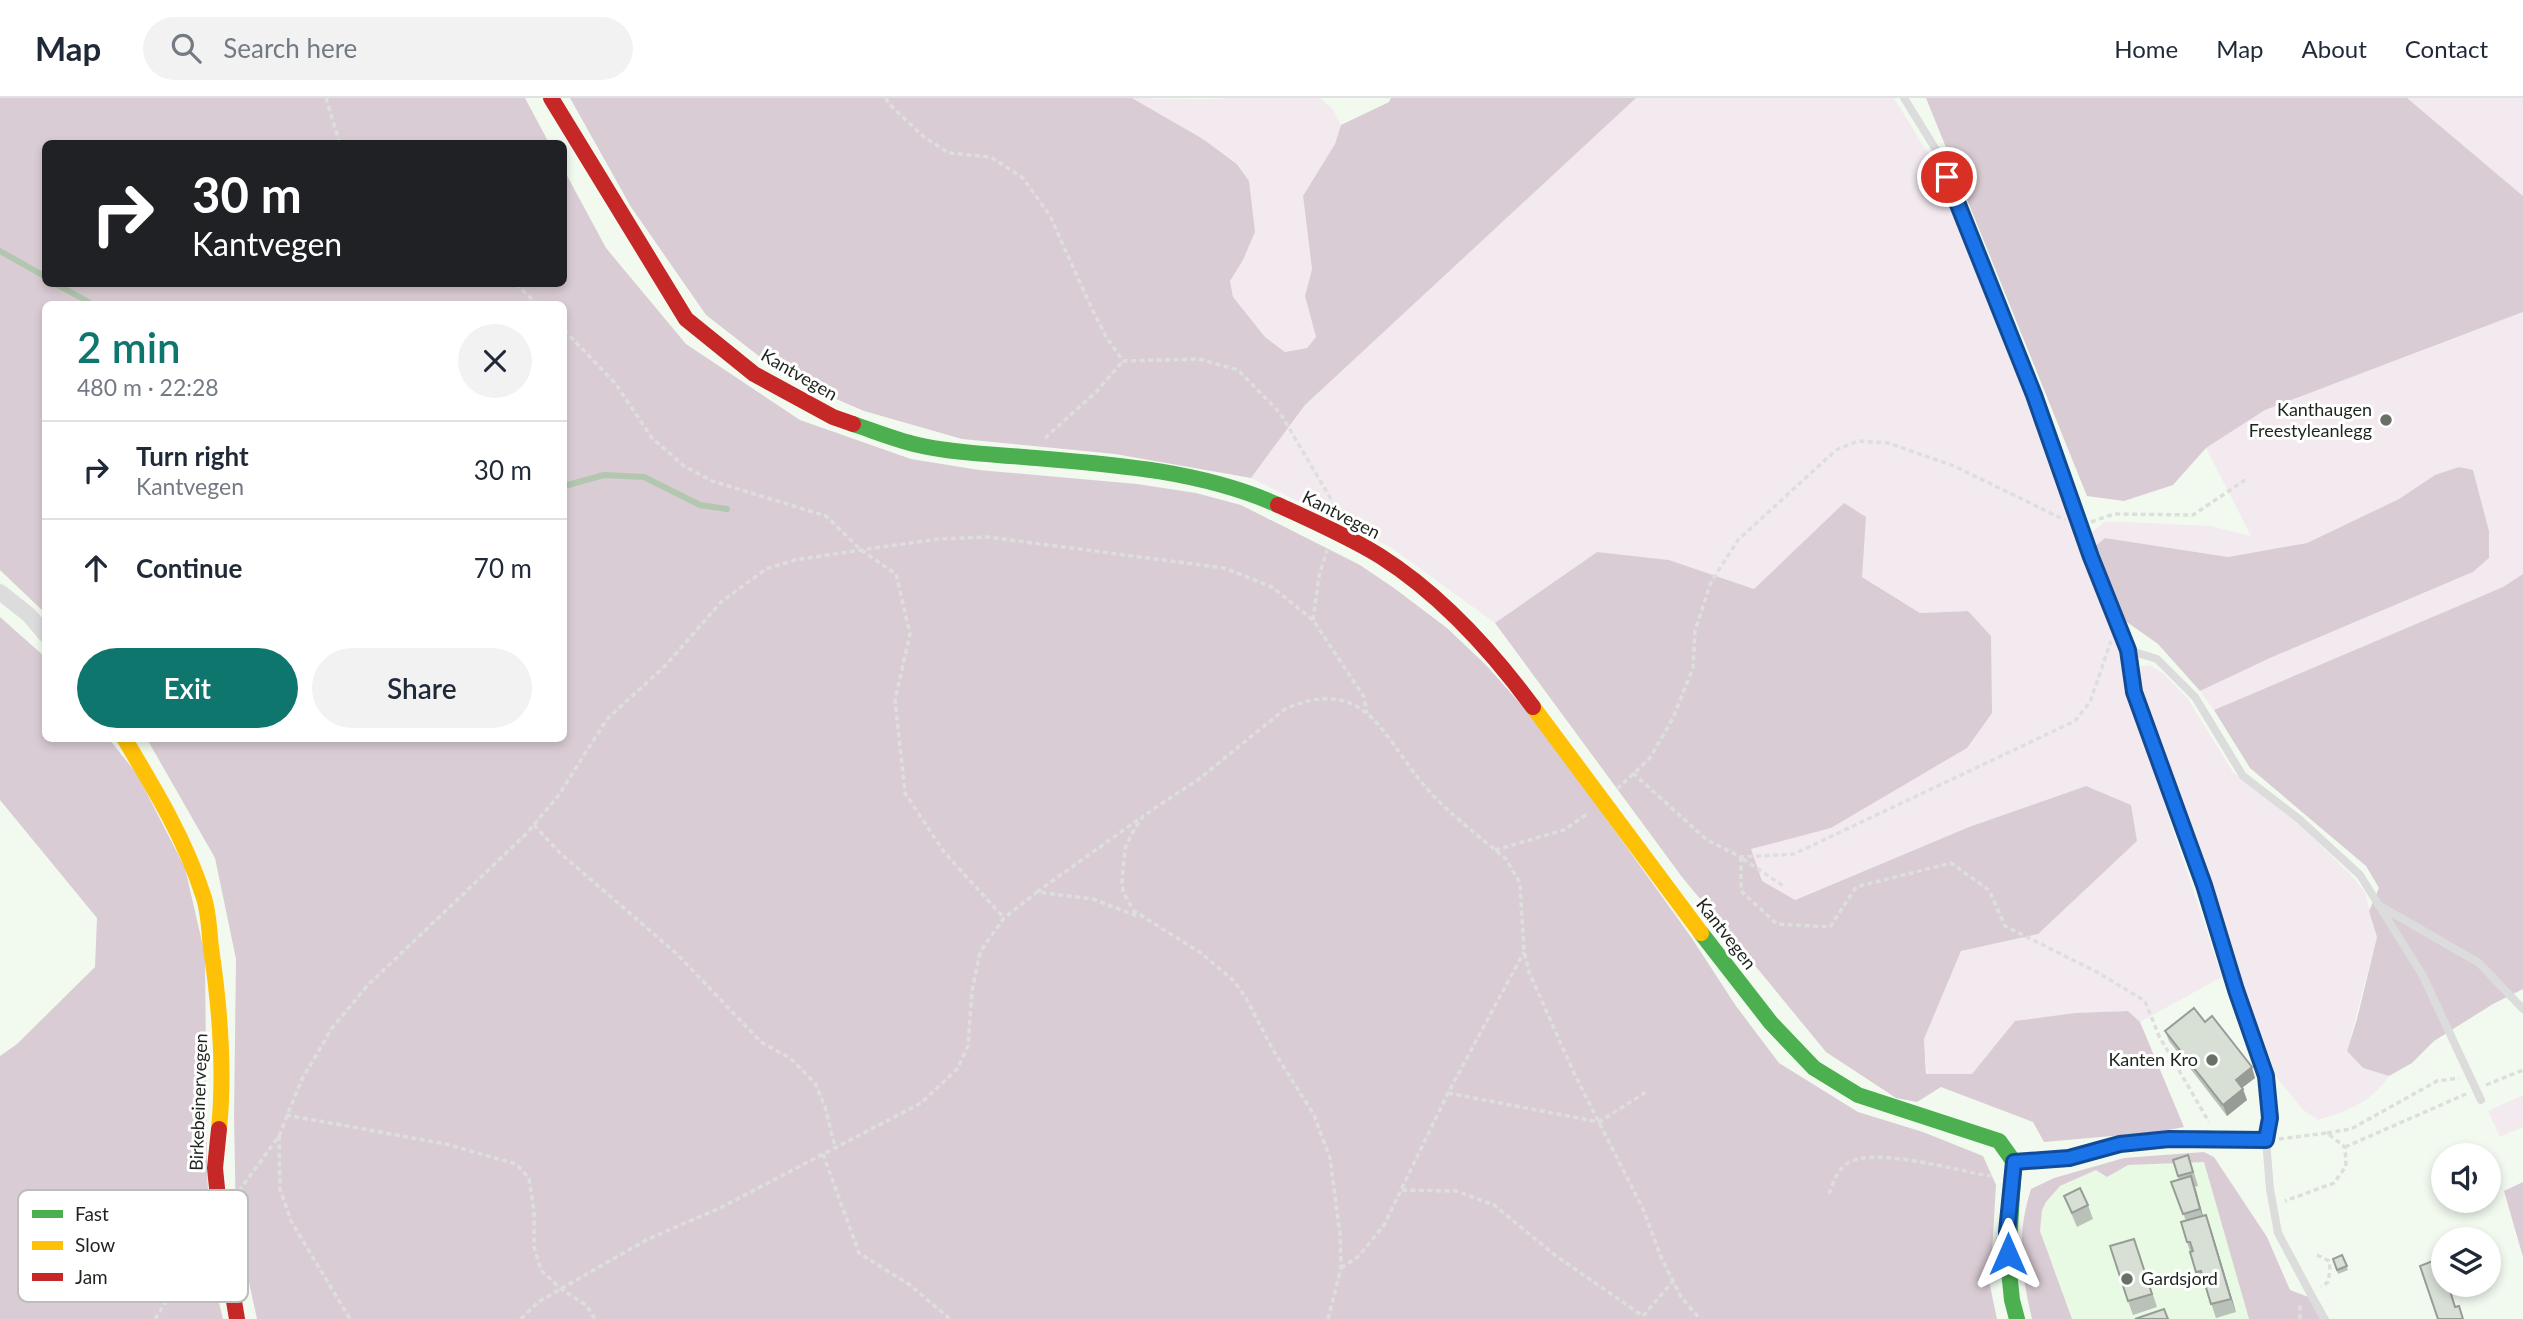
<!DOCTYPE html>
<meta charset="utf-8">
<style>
body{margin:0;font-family:Lato,sans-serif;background:#f2f2f3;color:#1f2937;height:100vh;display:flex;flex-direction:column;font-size:26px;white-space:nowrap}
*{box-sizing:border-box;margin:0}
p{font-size:23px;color:#747a83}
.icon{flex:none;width:38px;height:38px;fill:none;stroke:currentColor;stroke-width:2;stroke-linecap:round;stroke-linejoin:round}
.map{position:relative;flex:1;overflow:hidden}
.sheet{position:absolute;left:42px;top:203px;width:525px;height:441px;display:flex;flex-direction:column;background:#fff;border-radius:10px;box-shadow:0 4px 10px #0003}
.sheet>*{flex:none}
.top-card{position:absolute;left:42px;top:42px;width:525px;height:147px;border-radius:10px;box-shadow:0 4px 10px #0003;background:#202124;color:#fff;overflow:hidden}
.controls{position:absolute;left:2431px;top:1045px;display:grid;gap:14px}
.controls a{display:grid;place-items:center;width:70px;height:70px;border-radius:50%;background:#fff;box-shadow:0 4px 10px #0003;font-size:35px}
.pin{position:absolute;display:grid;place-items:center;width:60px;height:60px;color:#fff;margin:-30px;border:4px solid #fff;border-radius:50%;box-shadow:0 2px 7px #0007}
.me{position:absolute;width:77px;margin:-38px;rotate:0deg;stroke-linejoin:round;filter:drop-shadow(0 0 5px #0008)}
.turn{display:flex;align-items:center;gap:24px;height:147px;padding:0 35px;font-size:32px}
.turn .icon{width:91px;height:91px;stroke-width:2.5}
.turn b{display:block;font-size:49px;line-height:60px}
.round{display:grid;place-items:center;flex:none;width:74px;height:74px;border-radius:37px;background:#f2f2f3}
.summary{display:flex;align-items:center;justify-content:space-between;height:119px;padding:0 35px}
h1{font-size:42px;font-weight:600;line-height:52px;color:#0f766e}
.action{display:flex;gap:14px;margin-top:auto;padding:14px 35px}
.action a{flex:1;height:80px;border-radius:42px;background:#0f766e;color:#fff;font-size:28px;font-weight:600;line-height:80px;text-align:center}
.action a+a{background:#f2f2f3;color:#1f2937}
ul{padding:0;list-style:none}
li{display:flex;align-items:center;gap:21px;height:98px;padding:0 35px;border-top:2px solid #e0e1e3}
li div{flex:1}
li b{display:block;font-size:26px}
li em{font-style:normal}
header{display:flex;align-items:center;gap:42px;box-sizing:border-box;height:98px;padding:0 35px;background:#fff;border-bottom:2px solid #e0e1e3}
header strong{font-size:33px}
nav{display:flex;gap:38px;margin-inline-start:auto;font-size:24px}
.search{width:490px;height:63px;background:#f2f2f3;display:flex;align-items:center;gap:18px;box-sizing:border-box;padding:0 24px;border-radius:38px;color:#747a83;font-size:26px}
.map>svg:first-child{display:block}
.built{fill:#e8f9e4}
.green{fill:#f3eaef}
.forest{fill:#daccd4}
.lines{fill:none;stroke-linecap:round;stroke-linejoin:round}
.stream{stroke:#b3c6b0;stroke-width:6}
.path{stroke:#dcdfdc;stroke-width:3.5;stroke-dasharray:5 3.5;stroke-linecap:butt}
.lane{stroke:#dbdcdb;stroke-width:8}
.street{stroke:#dbdcdb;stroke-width:16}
.fast{stroke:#4caf50;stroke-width:16}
.slow{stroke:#ffc107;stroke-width:16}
.jam{stroke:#c62828;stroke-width:16}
.wall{fill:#bac1b8}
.shaded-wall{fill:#979d96}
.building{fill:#d8e0d6;stroke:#979d96;stroke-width:2}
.route-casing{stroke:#114b97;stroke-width:18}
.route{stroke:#1a73e8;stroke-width:12}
.poi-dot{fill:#687067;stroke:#fff;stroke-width:2.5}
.labels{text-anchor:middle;stroke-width:6;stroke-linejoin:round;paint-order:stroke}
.street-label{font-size:18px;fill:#1e251d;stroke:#fff}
.poi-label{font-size:18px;fill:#1e251d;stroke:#fff;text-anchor:end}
.key{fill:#fff;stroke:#bcbebb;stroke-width:2}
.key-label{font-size:19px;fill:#1e251d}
</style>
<header>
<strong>Map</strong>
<div class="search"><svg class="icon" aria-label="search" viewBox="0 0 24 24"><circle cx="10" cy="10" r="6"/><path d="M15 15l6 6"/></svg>Search here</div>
<nav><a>Home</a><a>Map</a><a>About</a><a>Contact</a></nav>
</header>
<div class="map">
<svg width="2523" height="1221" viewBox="0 0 2523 1221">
<rect width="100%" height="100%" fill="#f2faf0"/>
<!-- built -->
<polygon class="built" points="2204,1063 2249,1221 2072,1221 2040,1133 2042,1112 2046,1104 2060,1088 2096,1072 2107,1079 2128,1067"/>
<!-- green -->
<g class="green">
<path d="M1132 0C1147 0 1216 3 1223 0H1320L1332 10 1341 27 1335 46 1303 99 1312 171 1305 198 1316 239 1307 250 1285 254 1265 239 1233 200 1230 183 1243 162 1249 83 1238 66 1203 41Z"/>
<polygon points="1636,0 1894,0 1927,54 1969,153 2118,542 2145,648 2222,879 2140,924 2128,913 2075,915 2016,923 1972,976 1927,976 1924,941 1961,853 2038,836 2086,688 1969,729 1794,802 1762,784 1750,751 1831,730 1967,650 1968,513 1920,515 1861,478 1866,419 1844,406 1754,491 1669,462 1597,454 1495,525 1390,449 1251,380 1305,307"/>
<polygon points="2407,0 2523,0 2523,98"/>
<polygon points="2523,214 2523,476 2503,489 2214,612 2200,593 2270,560 2473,474 2489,460 2489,433 2473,372 2435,377 2399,401 2307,445 2228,459 2105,440 2094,449 2089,437 2104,424 2127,424 2210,428 2251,438 2206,350 2265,312"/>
<path d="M2149 567 2163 575 2188 601 2233 674 2300 727 2350 776 2365 794 2377 839 2347 953 2363 970 2389 978C2371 1005 2347 1013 2318 1022L2303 1012 2277 980 2238 875 2198 750 2143 598 2139 578 2141 568Z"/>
<polygon points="2523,997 2523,1029 2500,1039 2488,1013"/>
</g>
<!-- forest -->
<g class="forest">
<polygon points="0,0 525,0 549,45 46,46 46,186 564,186 564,72 606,150 686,246 800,322 911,361 979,372 1137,386 1196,395 1241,407 1360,467 1394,490 1447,530 1487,568 1540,628 1691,839 1736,908 1779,965 1858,1014 1923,1034 1983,1058 1996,1087 1990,1188 1997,1221 257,1221 236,1125 234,1019 236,861 215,760 147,641 564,640 564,206 46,206 45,515 0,472"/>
<polygon points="570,0 1132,0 1203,41 1237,66 1249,83 1255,134 1243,162 1230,183 1233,199 1265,239 1285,254 1307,250 1316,239 1305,198 1312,171 1303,98 1335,46 1341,27 1389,4 1391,0 1636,0 1305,307 1251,380 1115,356 962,341 864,313 787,280 706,217 631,109"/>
<polygon points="1926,0 2407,0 2523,98 2523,214 2265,312 2206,350 2173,387 2124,403 2087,398"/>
<polygon points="2459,369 2473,372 2489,433 2489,460 2473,474 2270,560 2200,593 2158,546 2124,522 2094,449 2105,440 2228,459 2307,445 2399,401 2435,377"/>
<polygon points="1844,405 1866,419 1862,479 1920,515 1968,513 1991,538 1992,615 1967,650 1831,730 1751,751 1762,783 1795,802 1969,729 2086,688 2131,707 2137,743 2038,836 1961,853 1924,941 1926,976 1972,976 2015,923 2075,915 2128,913 2140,924 2184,1029 2158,1034 2044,1044 2033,1024 1941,989 1917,1004 1896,1000 1826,954 1682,779 1495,525 1597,454 1669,462 1754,491"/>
<polygon points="2523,476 2523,891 2493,906 2434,943 2412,965 2389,978 2363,970 2347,953 2357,921 2377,839 2369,813 2379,790 2366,768 2250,670 2214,612 2503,489"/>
<polygon points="0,519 45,559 46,640 109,641 137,676 185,770 205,857 207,1071 212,1176 223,1221 0,1221 0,958 17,946 95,869 97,820 0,702"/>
<path d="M2204 1054 2214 1059 2267 1139 2290 1192 2319 1203 2329 1221H2249L2204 1064 2128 1067 2107 1079 2096 1072 2060 1088 2046 1104 2042 1112 2040 1133 2072 1221H2032C2021 1174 2016 1138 2031 1091L2054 1080 2124 1060Z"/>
<polygon points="2523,1084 2523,1159 2504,1093"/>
</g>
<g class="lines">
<!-- stream -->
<g class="stream">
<polyline points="0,153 46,179"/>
<polyline points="56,186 92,206"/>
<polyline points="564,388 604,377 644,379 700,407 727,411"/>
</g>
<!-- path -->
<g class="path">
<polyline points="326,0 340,46"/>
<polyline points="886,0 888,5 924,39 949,55 991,59 1023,80 1050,118 1092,211 1107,240 1123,263 1199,261 1238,272 1280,315 1331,401 1331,407"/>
<polyline points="516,186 537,206"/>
<polyline points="564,232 615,285 652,340 684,368 712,383 826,418 861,452 896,476 910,536 895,602 905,695 944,754 1004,820"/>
<polyline points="1045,340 1097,293 1123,263"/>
<polyline points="2091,424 2114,416 2193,417 2245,382"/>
<polyline points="1313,522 1319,478 1327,452"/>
<polyline points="1633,675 1707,742 1741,759 1794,756 2075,623 2090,604 2111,543"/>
<polyline points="1617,691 1650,660 1673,620 1693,570 1695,533 1711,484 1738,442 1836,352 1858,343 1888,345 1954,368 2065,422"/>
<polyline points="534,727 560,755 676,855 761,944 790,960 815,985 825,1009 835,1049"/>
<polyline points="1495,752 1564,732 1587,716"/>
<polyline points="1741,759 1741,793 1777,826 1830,829 1856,789 1951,765 1989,792 2005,828 2097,874 2145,903 2159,938 2209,1024"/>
<polyline points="1743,761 1785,789"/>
<polyline points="1037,794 1139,721"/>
<polyline points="2486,987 2523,972"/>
<polyline points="1448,995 1599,1024 1646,994"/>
<polyline points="286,1017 446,1046 516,1066 529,1080 534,1114 534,1149 541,1172 561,1191 586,1207 595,1221"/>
<polyline points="2327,1035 2351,1031 2437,983 2459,980"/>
<polyline points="279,1038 280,1091 291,1123 350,1221"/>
<polyline points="2279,1041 2327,1035 2345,1049 2346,1068 2334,1085 2285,1103"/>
<polyline points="2345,1049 2466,996"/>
<polyline points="823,1056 859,1155 910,1187 950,1221"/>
<polyline points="1402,1092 1456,1093 1494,1107 1556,1158 1643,1218 1673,1183"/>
<polyline points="239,1093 279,1038 301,983 332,930 367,888 527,735 558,698 607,621 665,568 721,504 766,471 795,462 861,452 938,441 987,439 1224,470 1272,489 1313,522 1364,599 1367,615"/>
<path d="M1829 1096C1833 1085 1836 1075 1845 1067 1868 1046 1961 1074 1991 1078"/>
<polyline points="2317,1157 2329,1163 2330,1172 2328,1184 2321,1189"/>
<polyline points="1341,1170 1359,1158 1384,1127 1448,995 1524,854"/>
<polyline points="155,1221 203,1146"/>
<polyline points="521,1221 538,1204 648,1141 720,1110 921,1005 957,971 968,948 972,893 980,854 1004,820 1037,794 1093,801 1137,818"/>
<path d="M1328 1221 1341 1170 1340 1136 1330 1060 1314 1017 1273 952 1246 900 1234 883 1201 855 1134 813 1123 794 1122 782 1125 751 1131 737 1143 718 1199 681 1285 611C1365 576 1382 637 1423 686 1446 714 1478 737 1506 761L1520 785 1524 853 1529 874 1574 975 1643 1111 1661 1159 1681 1199 1700 1221"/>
<polyline points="2300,1221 2300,1206"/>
</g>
<!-- lane -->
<g class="lane">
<polyline points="1904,0 1938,55 2033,297 2091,459 2128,552 2134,594 2204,787 2236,892 2266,978 2270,1020 2266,1042"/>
<polyline points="2128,552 2157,561 2195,599 2243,678 2299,721 2360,777 2423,878 2481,1002"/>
<polyline points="2382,809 2479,865 2523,911"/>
<polyline points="2208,1040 2266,1042 2270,1091 2278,1135 2324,1221"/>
</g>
<!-- street -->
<g class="street">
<polyline points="0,494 29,517 46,537"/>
<polyline points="2014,1064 2069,1061 2121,1046 2169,1041 2208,1040"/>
</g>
<!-- fast -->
<g class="fast">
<path d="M853 326C874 333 896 342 918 347 953 355 989 356 1024 359 1109 366 1200 372 1278 407"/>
<polyline points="1701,835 1771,925 1814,970 1858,997 1999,1043 2014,1064 2008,1163 2012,1202 2017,1221"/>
</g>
<!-- slow -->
<g class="slow">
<polyline points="1533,609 1701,835"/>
<path d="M124 640C154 690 185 741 203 797 209 813 209 833 211 850 220 910 225 970 219 1031"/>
</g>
<!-- jam -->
<g class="jam">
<polyline points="551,0 686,221 754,276 833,319 853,326"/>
<path d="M1278 407C1313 423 1347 438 1380 458 1440 496 1491 552 1533 609"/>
<polyline points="219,1031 215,1070 220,1120 237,1221"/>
</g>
</g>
<!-- wall -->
<g class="wall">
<polygon points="2205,924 2255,980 2242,990 2247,1002 2227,1018 2169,943 2165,933"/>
<polygon points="2173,1062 2193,1071 2198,1088 2194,1089 2203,1118 2206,1117 2211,1131 2236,1214 2216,1220 2205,1187 2201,1188 2187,1144 2186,1123 2171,1084 2179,1082"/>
<polygon points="2064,1098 2088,1107 2093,1121 2077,1129"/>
<polygon points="2139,1154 2157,1209 2133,1217 2128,1203"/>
<polygon points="2342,1157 2348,1172 2338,1176 2333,1161"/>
<polygon points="2443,1186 2456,1186 2457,1188 2449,1190"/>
</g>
<!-- shaded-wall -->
<g class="shaded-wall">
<polygon points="2252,969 2255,980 2239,992 2236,982"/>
<polygon points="2243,991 2247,1002 2227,1018 2223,1007"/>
<polygon points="2191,1078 2196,1092 2205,1125 2200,1111"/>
<polygon points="2206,1117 2211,1131 2236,1214 2231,1201"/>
</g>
<!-- building -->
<g class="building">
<polygon points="2194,910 2205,924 2212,918 2252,969 2236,982 2243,991 2223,1007 2165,933"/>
<polygon points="2188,1057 2193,1074 2178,1078 2173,1062"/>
<polygon points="2191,1078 2200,1111 2183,1116 2171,1084"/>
<polygon points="2080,1090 2088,1107 2072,1115 2064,1098"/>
<polygon points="2206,1117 2231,1201 2211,1206 2201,1173 2196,1174 2190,1154 2193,1153 2190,1144 2187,1144 2181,1124"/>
<polygon points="2134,1141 2152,1196 2128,1203 2110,1148"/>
<polygon points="2342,1157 2347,1168 2337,1172 2333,1161"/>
<polygon points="2440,1160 2441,1165 2443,1164 2443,1186 2448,1186 2455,1209 2459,1208 2463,1221 2438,1221 2420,1168"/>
<polygon points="2164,1211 2168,1221 2135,1221"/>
</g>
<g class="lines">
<!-- route casing -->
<g class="route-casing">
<polyline id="route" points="1947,79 2034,297 2091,459 2128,552 2134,594 2204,787 2236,892 2266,978 2270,1020 2266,1042 2169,1041 2120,1046 2069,1060 2014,1064 2007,1134 2008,1156"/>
</g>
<!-- route -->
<use href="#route" class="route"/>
</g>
<!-- markers -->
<g class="poi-dot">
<circle cx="2386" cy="322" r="7"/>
<circle cx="2212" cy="962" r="7"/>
<circle cx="2127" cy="1181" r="7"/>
</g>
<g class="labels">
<!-- street labels -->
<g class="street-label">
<text transform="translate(799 277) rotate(30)" y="6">Kantvegen</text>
<text transform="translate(1341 417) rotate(27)" y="6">Kantvegen</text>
<text transform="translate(1726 836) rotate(52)" y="6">Kantvegen</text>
<text transform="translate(199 1004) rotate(-88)" y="6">Birkebeinervegen</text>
</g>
<!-- poi labels -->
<g class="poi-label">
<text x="2372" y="318">Kanthaugen<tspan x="2372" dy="21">Freestyleanlegg</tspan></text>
<text x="2198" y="968">Kanten Kro</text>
<text x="2141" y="1187" text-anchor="start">Gardsjord</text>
</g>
</g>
<!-- legend -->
<rect x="18" y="1092" width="230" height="112" rx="10" class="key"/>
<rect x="32" y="1112" width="31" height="8" fill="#4caf50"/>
<rect x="32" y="1143" width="31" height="9" fill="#ffc107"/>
<rect x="32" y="1175" width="31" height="8" fill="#c62828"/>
<g class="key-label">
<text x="75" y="1123">Fast</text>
<text x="75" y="1154">Slow</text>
<text x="75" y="1186">Jam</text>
</g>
</svg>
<div class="controls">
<a><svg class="icon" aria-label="sound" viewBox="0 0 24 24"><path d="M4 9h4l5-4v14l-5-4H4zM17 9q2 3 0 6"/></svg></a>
<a><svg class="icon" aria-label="layers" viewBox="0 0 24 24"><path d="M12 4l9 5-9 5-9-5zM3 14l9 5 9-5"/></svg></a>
</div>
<div class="pin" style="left:1947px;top:79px;background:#d93025"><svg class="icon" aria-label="arrive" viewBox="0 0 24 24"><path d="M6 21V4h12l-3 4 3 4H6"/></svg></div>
<svg class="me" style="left:2008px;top:1156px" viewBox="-20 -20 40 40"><path d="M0-17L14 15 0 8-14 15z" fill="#1a73e8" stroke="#fff" stroke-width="4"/></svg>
<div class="top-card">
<div class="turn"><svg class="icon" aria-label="right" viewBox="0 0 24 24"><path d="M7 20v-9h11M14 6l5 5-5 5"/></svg><div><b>30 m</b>Kantvegen</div></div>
</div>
<section class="sheet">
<div class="summary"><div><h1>2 min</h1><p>480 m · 22:28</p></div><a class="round"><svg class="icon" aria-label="close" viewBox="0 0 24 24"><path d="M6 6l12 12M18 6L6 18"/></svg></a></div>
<ul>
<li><svg class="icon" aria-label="right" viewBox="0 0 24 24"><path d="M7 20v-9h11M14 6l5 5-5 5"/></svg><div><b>Turn right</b><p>Kantvegen</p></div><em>30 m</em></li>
<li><svg class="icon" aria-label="ahead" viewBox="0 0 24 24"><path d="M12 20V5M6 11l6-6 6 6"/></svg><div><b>Continue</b></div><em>70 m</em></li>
</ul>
<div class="action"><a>Exit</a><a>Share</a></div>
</section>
</div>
